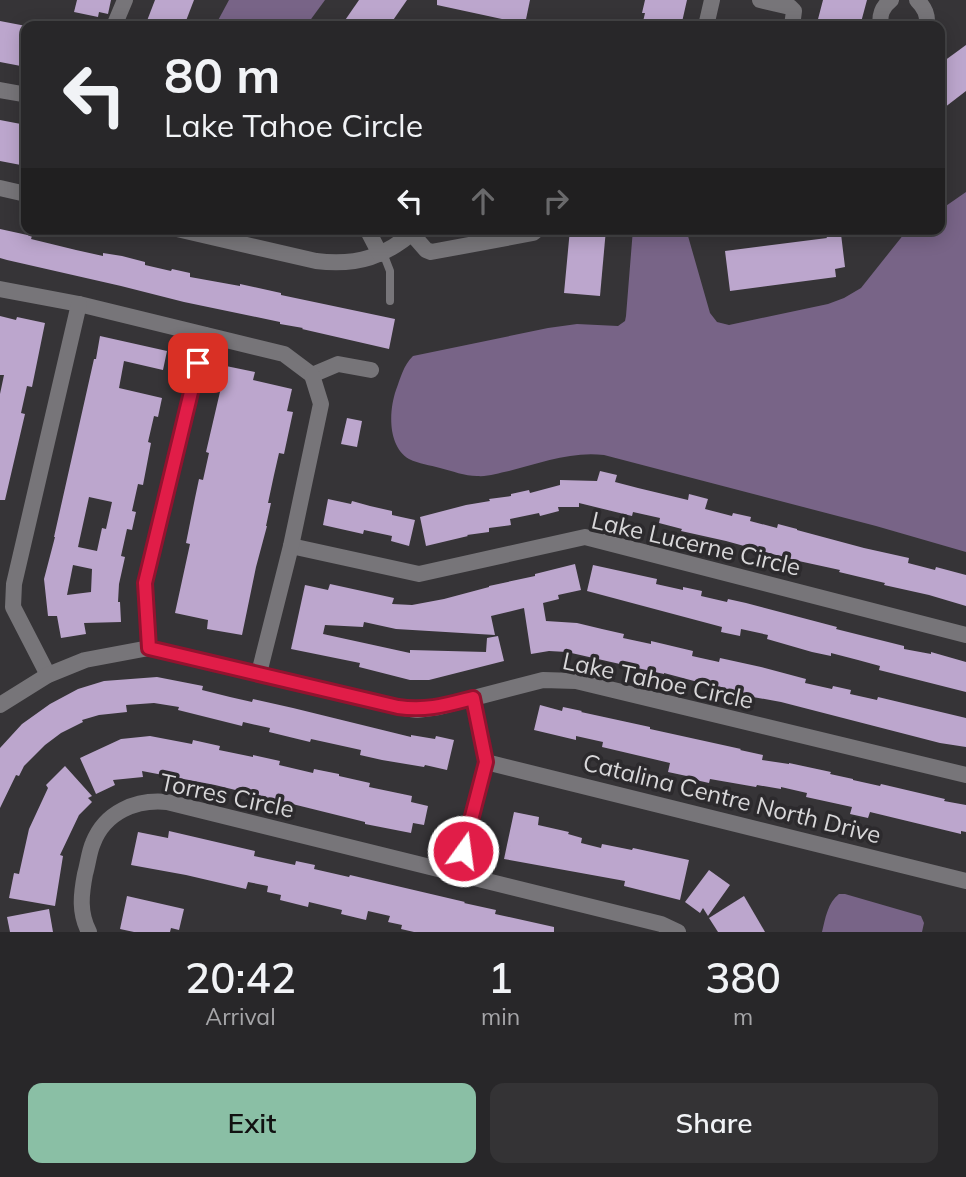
<!DOCTYPE html>
<style>
body{margin:0;font-family:Mulish,sans-serif;background:#343335;color:#f1f3f6;height:100vh;display:flex;flex-direction:column;font-size:26px;white-space:nowrap}
*{box-sizing:border-box;margin:0}
p{font-size:23px;color:#a5a5a8}
.icon{flex:none;width:38px;height:38px;fill:none;stroke:currentColor;stroke-width:2;stroke-linecap:round;stroke-linejoin:round}
.map{position:relative;height:932px;overflow:hidden}
.drawer{display:flex;flex-direction:column;background:#282729;flex:1}
.drawer>*{flex:none}
.hud{position:absolute;left:21px;top:21px;width:924px;height:214px;border-radius:14px;box-shadow:0 4px 18px #0003,0 0 0 2px #444446;background:#282729;color:#f1f3f6;overflow:hidden}
.pin{position:absolute;display:grid;place-items:center;width:60px;height:60px;color:#fff;margin:-30px;border-radius:14px;box-shadow:0 4px 10px #0006}
.me{position:absolute;width:77px;margin:-38px;rotate:14deg;stroke-linejoin:round;filter:drop-shadow(0 0 5px #0008)}
.turn{display:flex;align-items:center;gap:24px;height:147px;padding:0 28px;font-size:32px}
.turn .icon{width:91px;height:91px;stroke-width:2.5}
.turn b{display:block;font-size:49px;line-height:60px}
.lanes{display:flex;align-items:center;height:66px;padding:0 28px;background:#0003;justify-content:center;gap:35px;direction:ltr}
.lanes .off{opacity:.35}
.eta{display:flex;justify-content:space-evenly;align-items:center;height:119px;text-align:center}
.eta b{font-size:42px;font-weight:600;line-height:49px}
.primary-button{display:flex;gap:14px;margin-top:auto;padding:14px 28px}
.primary-button a{flex:1;height:80px;border-radius:14px;background:#8abfa5;color:#111;font-size:28px;font-weight:600;line-height:80px;text-align:center}
.primary-button a+a{background:#343335;color:#f1f3f6}
.map>svg:first-child{display:block}
.water{fill:#786487}
.building{fill:#bca6cd;fill-rule:evenodd}
.lines{fill:none;stroke-linecap:round;stroke-linejoin:round}
.lane{stroke:#777579;stroke-width:8}
.street{stroke:#777579;stroke-width:16}
.route-casing{stroke:#92132f;stroke-width:18}
.route{stroke:#e11d48;stroke-width:12}
.labels{text-anchor:middle;stroke-width:7;stroke-linejoin:round;paint-order:stroke}
.street-label{font-size:24px;fill:#d8d7d9;stroke:#2c2a2d}
</style>
<div class="map">
<svg width="966" height="932" viewBox="0 0 966 932">
<rect width="100%" height="100%" fill="#363437"/>
<!-- water -->
<g class="water">
<polygon points="229,0 325,0 306,26 215,26"/>
<path d="M966 192V552L876 526 604 455C572 451 540 463 509 471 498 473 488 477 477 476 465 476 452 471 440 468 430 465 419 464 409 459 387 446 389 410 396 390 401 377 403 366 413 356L548 328 577 324 618 326 625 321 626 316 633 229H686L710 313 717 322 729 325 828 304 844 298 861 288 904 234 911 229H940V210Z"/>
<path d="M839 894H845L921 916 924 923 922 932H822C825 919 828 902 839 894Z"/>
</g>
<!-- building -->
<g class="building">
<polygon points="77,0 111,0 108,14 99,12 98,17 74,12"/>
<polygon points="155,0 194,0 184,26 145,26"/>
<polygon points="359,0 407,0 389,26 341,26"/>
<polygon points="437,0 530,0 525,24 437,5"/>
<polygon points="645,0 687,0 682,22 678,21 677,26 642,26 645,13 642,13"/>
<polygon points="823,0 867,0 860,26 823,26 823,25 817,23"/>
<polygon points="0,21 26,26 26,67 0,62"/>
<polygon points="966,45 966,91 940,111 940,64"/>
<polygon points="0,120 26,125 26,166 0,161"/>
<polygon points="0,229 32,236 31,239 76,250 103,256 103,253 122,256 145,262 145,265 171,271 172,269 190,273 190,277 240,286 240,284 281,293 281,295 395,319 389,349 302,329 303,328 280,324 280,322 184,302 121,286 7,260 0,258"/>
<polygon points="570,229 606,229 600,296 564,293"/>
<polygon points="841,234 845,267 835,269 836,277 730,291 725,251 827,238 826,236"/>
<polygon points="0,316 16,320 17,317 45,323 32,387 27,386 21,413 25,414 5,500 0,500 0,394 4,375 0,375"/>
<path d="M100 336 167 351 163 370 124 361 119 388 162 398 158 417 154 416 148 442 151 443 143 485 138 484 132 511 136 512 132 530 127 529 121 556 125 557 119 584 118 602H120L121 622 84 623 86 634 61 638 57 616H48L44 579 55 537H54L94 359H96ZM89 497 112 502 106 529 102 528 97 551 78 547ZM73 565 92 569 91 592 67 595Z"/>
<polygon points="226,366 255,372 253,380 292,389 287,411 293,412 284,454 279,453 274,475 268,503 271,503 266,526 267,526 256,567 242,635 207,629 208,620 175,613 190,544 186,543 195,498 199,479 203,480 209,453 206,452"/>
<polygon points="347,418 362,421 357,447 341,444"/>
<polygon points="600,471 617,475 615,482 638,488 688,500 689,494 708,499 705,509 732,516 733,513 751,517 750,521 777,528 778,524 797,529 797,530 864,548 909,558 908,563 935,570 936,567 966,575 966,606 929,595 884,585 885,583 839,572 840,570 794,560 726,541 681,531 682,529 659,523 660,518 633,512 632,516 579,503 579,507 558,507 559,511 540,516 539,513 510,519 511,525 489,528 489,532 467,535 468,536 426,546 420,517 466,505 490,501 489,499 511,496 511,494 529,490 530,493 560,485 560,480 597,481"/>
<polygon points="328,499 351,504 352,501 370,506 392,511 392,515 415,520 409,546 391,541 392,536 364,530 363,534 323,525"/>
<polygon points="575,564 581,590 558,595 559,599 543,603 546,621 577,623 602,629 624,634 623,638 651,644 651,641 693,651 692,656 719,662 720,658 761,667 806,679 805,683 832,689 833,686 851,690 850,694 877,700 878,697 966,718 966,747 940,743 781,702 736,694 736,692 713,687 713,686 664,673 664,674 567,652 549,651 531,654 524,608 491,616 495,635 396,629 364,622 363,627 325,625 323,634 410,653 410,650 486,652 487,638 498,636 504,661 429,680 410,680 359,667 360,663 291,649 305,585 328,590 330,584 394,598 392,604 412,605 444,599 489,587 489,586 535,576 535,574"/>
<polygon points="593,565 657,579 656,584 683,590 683,587 702,591 701,596 727,602 728,599 746,603 837,627 836,629 904,646 904,649 931,654 931,652 966,662 966,692 879,670 880,666 858,660 831,653 831,656 812,652 767,639 768,635 741,629 740,636 721,632 722,627 587,591"/>
<polygon points="157,677 203,686 202,690 230,697 252,702 253,699 293,708 411,737 411,735 435,739 436,736 454,740 447,770 425,765 424,767 382,760 360,755 361,750 311,739 310,742 269,732 270,728 243,722 242,726 178,710 179,707 154,703 126,705 127,712 99,715 82,720 83,722 61,733 45,745 24,766 19,776 16,775 0,808 0,748 22,724 50,704 78,689 104,681"/>
<polygon points="540,705 562,711 563,707 582,711 581,712 650,727 650,729 741,749 740,750 763,755 762,760 789,764 789,763 831,772 830,774 853,779 853,780 880,786 881,784 945,799 944,801 966,805 966,832 961,831 961,834 870,812 868,818 850,814 852,807 806,797 807,793 781,787 781,789 757,785 756,787 710,779 709,783 696,780 696,778 668,772 670,763 602,747 603,742 576,736 576,740 534,730"/>
<polygon points="150,736 192,744 193,740 220,746 219,750 253,757 253,755 280,761 279,765 313,773 314,769 339,774 339,776 370,783 369,787 412,796 411,802 428,806 424,825 413,823 411,833 365,824 365,822 215,785 142,771 143,777 113,780 115,785 96,794 80,758 121,739"/>
<polygon points="65,766 92,796 88,798 92,802 79,815 60,855 63,856 55,906 9,898 14,873 19,874 29,829 48,788 46,785"/>
<polygon points="514,812 539,817 538,825 569,832 568,834 582,838 581,843 601,848 602,844 632,850 633,848 689,860 680,900 624,886 625,881 504,859"/>
<polygon points="169,831 255,851 254,856 295,865 296,861 315,865 314,869 349,877 350,875 465,902 464,903 496,910 495,914 554,927 554,932 414,932 401,929 402,925 388,922 390,916 368,911 366,920 341,914 342,910 309,902 308,907 280,900 281,895 267,892 268,886 248,882 246,889 186,875 131,865 138,832 168,838"/>
<polygon points="709,870 730,885 708,916 703,908 700,913 685,902"/>
<polygon points="127,896 184,909 179,930 171,928 170,932 134,932 120,929"/>
<polygon points="744,896 765,932 718,932 709,918"/>
<polygon points="49,909 53,932 10,932 7,917"/>
</g>
<g class="lines">
<!-- lane -->
<polyline class="lane" points="383,253 390,271 390,301"/>
<!-- street -->
<g class="street">
<polyline points="760,0 790,7 794,11 792,26"/>
<path d="M917 0C925 8 928 15 927 26"/>
<polyline points="114,26 125,0"/>
<polyline points="706,26 712,0"/>
<path d="M881 26C879 15 882 7 891 0"/>
<polyline points="0,90 22,94"/>
<polyline points="0,188 26,194"/>
<path d="M177 229 316 261C358 266 385 257 417 229"/>
<polyline points="367,229 380,254"/>
<polyline points="412,234 426,250 431,252 533,233 538,229"/>
<polyline points="0,289 79,304 284,354 312,375 338,364 371,370"/>
<polyline points="291,546 419,574 585,537 966,635"/>
<polyline points="149,648 145,583 205,335"/>
<polyline points="259,673 291,546 317,423 321,404 312,375"/>
<polyline points="48,675 13,607 14,584 79,304"/>
<polyline points="0,705 48,675 85,660 149,648 398,707 417,710 439,707 543,680 576,681 966,775"/>
<polyline points="486,762 966,881"/>
<polyline points="457,873 486,762 473,698"/>
<path d="M89 932C79 913 81 895 85 874 88 864 89 852 93 843 105 812 136 799 167 802L661 924 678 932"/>
</g>
</g>
<g class="lines">
<!-- route casing -->
<g class="route-casing">
<path id="route" d="M198 363 145 583 149 648 398 707C427 711 446 705 473 698L486 762 463 851"/>
</g>
<!-- route -->
<use href="#route" class="route"/>
</g>
<g class="labels">
<!-- street labels -->
<g class="street-label">
<text transform="translate(696 544) rotate(13)" y="8">Lake Lucerne Circle</text>
<text transform="translate(658 681) rotate(12)" y="8">Lake Tahoe Circle</text>
<text transform="translate(227 796) rotate(12)" y="8">Torres Circle</text>
<text transform="translate(732 799) rotate(14)" y="8">Catalina Centre North Drive</text>
</g>
</g>
</svg>
<div class="pin" style="left:198px;top:363px;background:#d93025"><svg class="icon" aria-label="arrive" viewBox="0 0 24 24"><path d="M6 21V4h12l-3 4 3 4H6"/></svg></div>
<svg class="me" style="left:463px;top:851px" viewBox="-20 -20 40 40"><circle r="17" fill="#e11d48" stroke="#fff" stroke-width="3"/><path d="M0-11L8 9 0 5-8 9z" fill="#fff"/></svg>
<div class="hud">
<div class="turn"><svg class="icon" aria-label="left" viewBox="0 0 24 24"><path d="M17 20v-9H6M10 6l-5 5 5 5"/></svg><div><b>80 m</b>Lake Tahoe Circle</div></div>
<div class="lanes"><svg class="icon" aria-label="left" viewBox="0 0 24 24"><path d="M17 20v-9H6M10 6l-5 5 5 5"/></svg><svg class="icon off" aria-label="ahead" viewBox="0 0 24 24"><path d="M12 20V5M6 11l6-6 6 6"/></svg><svg class="icon off" aria-label="right" viewBox="0 0 24 24"><path d="M7 20v-9h11M14 6l5 5-5 5"/></svg></div>
</div>
</div>
<section class="drawer">
<div class="eta">
<div><b>20:42</b><p>Arrival</p></div>
<div><b>1</b><p>min</p></div>
<div><b>380</b><p>m</p></div>
</div>
<div class="primary-button"><a>Exit</a><a>Share</a></div>
</section>
